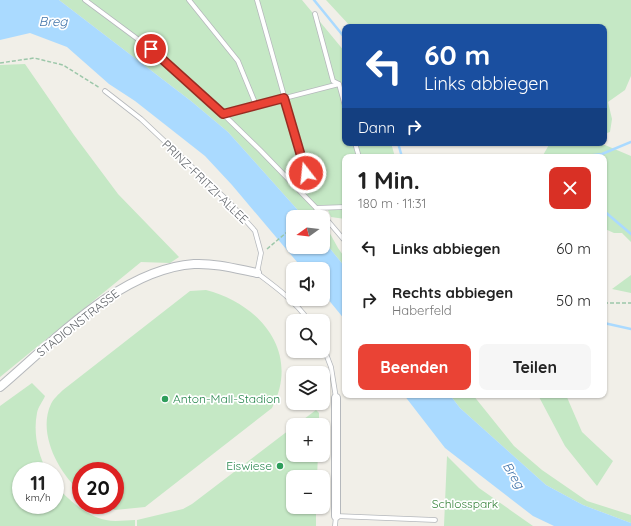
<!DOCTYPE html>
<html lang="de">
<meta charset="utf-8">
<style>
body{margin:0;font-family:Quicksand,sans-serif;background:#f6f6f6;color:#222;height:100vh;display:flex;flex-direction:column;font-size:15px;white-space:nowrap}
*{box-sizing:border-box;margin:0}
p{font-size:13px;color:#767676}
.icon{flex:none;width:22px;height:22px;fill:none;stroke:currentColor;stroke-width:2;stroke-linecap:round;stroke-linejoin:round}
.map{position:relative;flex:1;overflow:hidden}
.side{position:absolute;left:342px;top:154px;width:265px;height:244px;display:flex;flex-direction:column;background:#fff;border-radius:8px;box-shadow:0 1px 3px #0004}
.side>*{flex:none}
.hud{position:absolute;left:342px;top:24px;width:265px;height:122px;border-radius:8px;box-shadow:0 1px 3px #0004;background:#1a4fa0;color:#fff;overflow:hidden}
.needle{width:26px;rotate:255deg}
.fabs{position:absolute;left:286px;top:210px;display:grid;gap:8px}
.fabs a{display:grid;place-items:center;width:44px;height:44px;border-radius:8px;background:#fff;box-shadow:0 1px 3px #0004;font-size:20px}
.speed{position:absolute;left:12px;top:462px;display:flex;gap:8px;font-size:20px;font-weight:700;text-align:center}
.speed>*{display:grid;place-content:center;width:52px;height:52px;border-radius:50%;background:#fff;box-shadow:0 1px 3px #0004;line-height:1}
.speed small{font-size:10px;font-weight:400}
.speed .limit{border:6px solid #d22;background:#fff;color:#111}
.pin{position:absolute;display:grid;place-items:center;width:34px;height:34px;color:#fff;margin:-17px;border:2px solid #fff;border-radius:50%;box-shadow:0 1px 4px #0007}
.me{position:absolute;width:44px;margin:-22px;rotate:344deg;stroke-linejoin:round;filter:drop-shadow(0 0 3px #0008)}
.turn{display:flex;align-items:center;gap:14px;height:84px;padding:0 16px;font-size:18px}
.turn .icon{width:52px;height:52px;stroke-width:2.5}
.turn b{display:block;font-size:28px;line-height:34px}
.then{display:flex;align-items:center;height:38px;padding:0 16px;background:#0003;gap:8px;font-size:15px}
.round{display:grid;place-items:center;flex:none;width:42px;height:42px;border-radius:8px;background:#f6f6f6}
.summary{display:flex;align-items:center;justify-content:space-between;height:68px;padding:0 16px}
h1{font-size:24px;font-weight:700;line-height:30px}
.primary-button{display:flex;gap:8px;margin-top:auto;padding:8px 16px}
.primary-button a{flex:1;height:46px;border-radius:8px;background:#ea4335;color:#fff;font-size:16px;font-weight:700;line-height:46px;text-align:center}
.primary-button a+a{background:#f6f6f6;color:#222}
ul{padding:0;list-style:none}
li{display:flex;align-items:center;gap:12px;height:52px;padding:0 16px}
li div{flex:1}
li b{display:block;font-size:15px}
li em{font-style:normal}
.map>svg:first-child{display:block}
.green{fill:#c5e8c5}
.water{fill:#aadaff}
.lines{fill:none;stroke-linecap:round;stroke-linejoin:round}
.stream{stroke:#aadaff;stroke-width:2.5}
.service-casing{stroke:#b5b8bc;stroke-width:5.5}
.minor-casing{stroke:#b5b8bc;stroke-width:10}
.path{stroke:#9cc7a9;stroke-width:1.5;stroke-dasharray:4 2;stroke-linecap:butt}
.service{stroke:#fff;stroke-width:4}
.minor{stroke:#fff;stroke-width:8}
.route-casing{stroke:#982c22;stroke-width:10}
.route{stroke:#ea4335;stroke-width:7}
.leisure-dot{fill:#2e9e5b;stroke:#fff;stroke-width:1.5}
.labels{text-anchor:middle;stroke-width:3.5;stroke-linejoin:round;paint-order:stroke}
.street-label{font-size:12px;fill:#5f6368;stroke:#fff}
.leisure-label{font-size:12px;fill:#27864d;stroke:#fff;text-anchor:start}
.park-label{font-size:12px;fill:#348238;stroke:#fff}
.water-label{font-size:13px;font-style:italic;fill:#4174aa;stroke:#fff}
</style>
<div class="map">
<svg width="631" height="526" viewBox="0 0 631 526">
<rect width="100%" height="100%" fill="#f1efe8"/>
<!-- green -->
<g class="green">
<polygon points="59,0 302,0 345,52 345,143 391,143 395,157 345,157 345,219 331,217 327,208 316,208 321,217 304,217 228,132 191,101"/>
<polygon points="326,0 631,0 631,76 625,90 608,102 612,119 610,132 604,134 604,27 351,27"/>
<polygon points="25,64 74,135 118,194 179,257 170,263 141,262 0,377 0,65"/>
<polygon points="550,143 605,145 631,156 631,242 622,233 614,233 605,229 604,226 604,157 542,157"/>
<polygon points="323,221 338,248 345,258 345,267 323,240"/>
<polygon points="631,275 631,293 612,289"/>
<path d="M206 290C260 304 301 352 272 408L145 507 115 510 101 506 115 505V471H81V492C59 474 37 433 51 404 53 399 59 394 63 390L190 291Z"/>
<path d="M32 383 45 396C43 401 38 407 37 413 33 433 38 454 47 471H21V505H55V485C68 499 86 516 106 520 115 522 126 520 135 520V526H0V406Z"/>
<polygon points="450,395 473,395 514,446 542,470 587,501 631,515 631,523 583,505 546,485 460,408"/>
<polygon points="538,395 566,395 582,432 613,461 597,486 565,446"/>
<polygon points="316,410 319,413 319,425 296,425"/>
<polygon points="293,427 293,455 318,455 317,477 293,477 293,507 316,507 316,526 137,526 137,520 183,509 192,504"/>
<polygon points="447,456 479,488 533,526 444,526"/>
</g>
<!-- water -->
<g class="water">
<polygon points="0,0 59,0 191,101 228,132 304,217 293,217 293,247 323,247 323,240 345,267 345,320 323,293 323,269 303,269 232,185 205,156 135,101 109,84 67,47 30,33 0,40"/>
<polygon points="404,395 450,395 460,408 546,485 583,505 631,523 631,526 554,526 533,516 445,448"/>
</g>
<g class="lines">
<!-- stream -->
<g class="stream">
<polyline points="314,0 345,38"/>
<polyline points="398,143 402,157"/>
<polyline points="579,157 602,154 631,142"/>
<polyline points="604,211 631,234"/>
<polyline points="604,323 631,329"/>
</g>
<!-- service casing -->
<g class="service-casing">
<g id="service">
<polyline points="85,0 151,49 223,114 260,150 322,214 345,241"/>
<polyline points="189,0 238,61 256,105"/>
<polyline points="257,0 310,188"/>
<polyline points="315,14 333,81 339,84 345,106"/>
<path d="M105 91 141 119 229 202 255 231 261 253 257 273C277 288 295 301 309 321"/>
<polyline points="223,114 339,84"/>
<polyline points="355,143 359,157"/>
<polyline points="316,208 345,207"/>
<polyline points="323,346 331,367 336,398"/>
<polyline points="335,526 336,516 435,520"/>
</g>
</g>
<!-- minor casing -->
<g class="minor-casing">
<g id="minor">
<path d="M0 387C54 341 121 269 194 264 216 263 237 269 257 273"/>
<polyline points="336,516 336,398"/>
</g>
</g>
<!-- path -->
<g class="path">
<polyline points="0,63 34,58 63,65 100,88"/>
<polyline points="305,217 311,212"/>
<polyline points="267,249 293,227"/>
<polyline points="604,303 631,303"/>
</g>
<!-- service -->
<use href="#service" class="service"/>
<!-- minor -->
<use href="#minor" class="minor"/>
</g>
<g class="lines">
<!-- route casing -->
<g class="route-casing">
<polyline id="route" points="151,49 223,114 284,98 306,173"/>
</g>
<!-- route -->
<use href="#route" class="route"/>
</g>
<!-- markers -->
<g class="leisure-dot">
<circle cx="165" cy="399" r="4"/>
<circle cx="280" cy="466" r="4"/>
</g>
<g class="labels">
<!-- street labels -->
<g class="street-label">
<text transform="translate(205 182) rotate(44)" y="4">PRINZ-FRITZI-ALLEE</text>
<text transform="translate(78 323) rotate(-38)" y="4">STADIONSTRASSE</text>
</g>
<!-- leisure labels -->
<g class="leisure-label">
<text x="173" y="403">Anton-Mall-Stadion</text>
<text x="272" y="470" text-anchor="end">Eiswiese</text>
</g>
<!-- park labels -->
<g class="park-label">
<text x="465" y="508">Schlosspark</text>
</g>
<!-- water labels -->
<g class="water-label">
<text x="53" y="26">Breg</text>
<text transform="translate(514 475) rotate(58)" y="5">Breg</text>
</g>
</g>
</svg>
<div class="fabs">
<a><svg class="needle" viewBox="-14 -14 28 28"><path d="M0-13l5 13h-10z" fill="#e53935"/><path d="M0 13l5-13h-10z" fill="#767676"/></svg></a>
<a><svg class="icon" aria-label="sound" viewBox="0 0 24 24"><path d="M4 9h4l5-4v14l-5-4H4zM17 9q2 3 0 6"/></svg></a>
<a><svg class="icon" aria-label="search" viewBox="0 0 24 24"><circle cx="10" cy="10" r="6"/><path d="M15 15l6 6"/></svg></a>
<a><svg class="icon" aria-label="layers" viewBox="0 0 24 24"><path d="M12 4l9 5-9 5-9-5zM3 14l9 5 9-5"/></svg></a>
<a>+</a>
<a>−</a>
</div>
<div class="speed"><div>11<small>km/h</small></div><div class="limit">20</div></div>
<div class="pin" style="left:151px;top:49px;background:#d93025"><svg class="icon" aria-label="arrive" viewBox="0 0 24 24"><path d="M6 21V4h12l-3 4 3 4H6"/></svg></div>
<svg class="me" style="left:306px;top:173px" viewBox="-20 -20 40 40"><circle r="17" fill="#ea4335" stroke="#fff" stroke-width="3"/><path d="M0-11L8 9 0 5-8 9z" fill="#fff"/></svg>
<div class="hud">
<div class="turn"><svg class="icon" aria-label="left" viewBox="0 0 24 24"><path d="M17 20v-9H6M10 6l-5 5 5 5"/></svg><div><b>60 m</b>Links abbiegen</div></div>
<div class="then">Dann<svg class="icon" aria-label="right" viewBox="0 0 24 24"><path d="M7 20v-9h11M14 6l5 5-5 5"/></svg></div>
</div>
<section class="side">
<div class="summary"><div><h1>1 Min.</h1><p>180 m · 11:31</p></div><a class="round" style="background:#d93025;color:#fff"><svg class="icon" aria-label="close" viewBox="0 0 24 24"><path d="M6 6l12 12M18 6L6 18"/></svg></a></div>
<ul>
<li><svg class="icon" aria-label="left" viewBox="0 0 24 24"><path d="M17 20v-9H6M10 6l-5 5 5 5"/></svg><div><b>Links abbiegen</b></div><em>60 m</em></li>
<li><svg class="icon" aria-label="right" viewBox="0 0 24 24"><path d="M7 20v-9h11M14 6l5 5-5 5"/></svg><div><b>Rechts abbiegen</b><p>Haberfeld</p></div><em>50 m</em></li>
</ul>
<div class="primary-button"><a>Beenden</a><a>Teilen</a></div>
</section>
</div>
